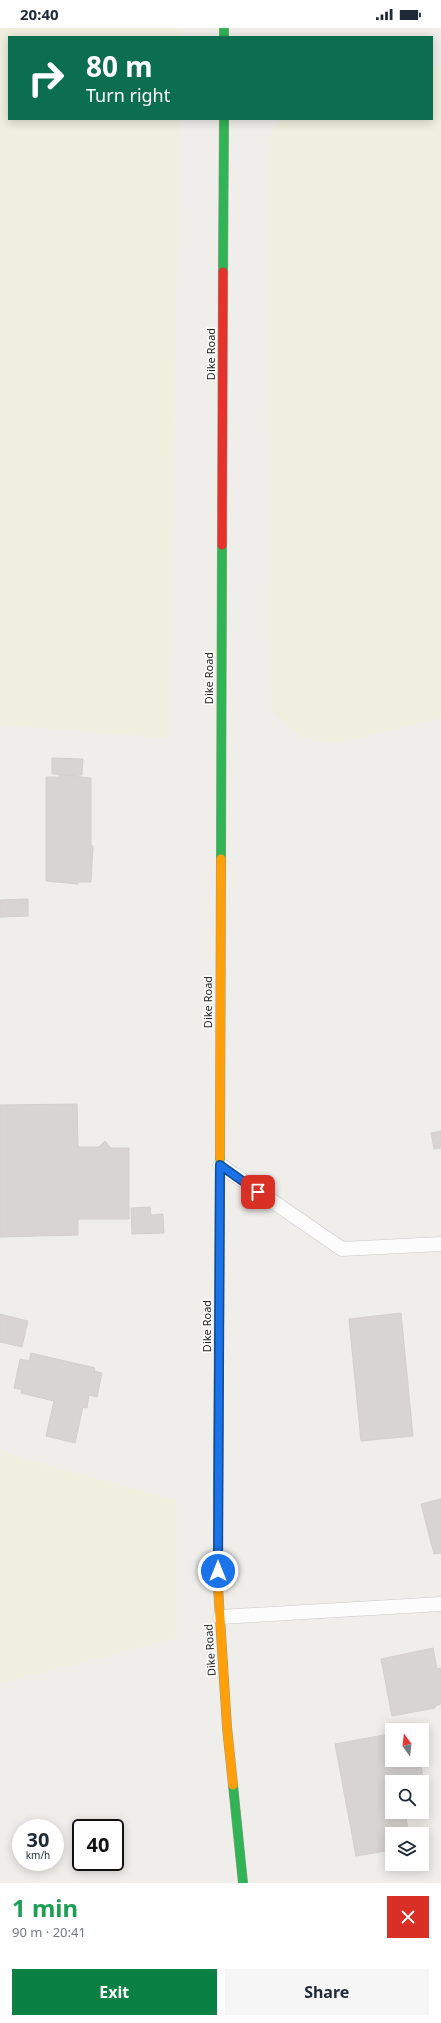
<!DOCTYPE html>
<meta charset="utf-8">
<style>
body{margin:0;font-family:"Noto Sans",sans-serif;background:#f6f6f7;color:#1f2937;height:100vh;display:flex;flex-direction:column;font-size:15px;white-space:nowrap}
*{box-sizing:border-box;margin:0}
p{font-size:13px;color:#747a83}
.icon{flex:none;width:22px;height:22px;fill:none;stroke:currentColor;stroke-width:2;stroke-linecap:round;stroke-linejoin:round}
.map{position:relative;height:1855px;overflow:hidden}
.drawer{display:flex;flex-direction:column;background:#fff;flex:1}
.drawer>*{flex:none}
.guide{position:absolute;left:8px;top:8px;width:425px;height:84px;border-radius:0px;box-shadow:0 2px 10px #0003;background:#0b6e4f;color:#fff;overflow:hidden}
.needle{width:26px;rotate:345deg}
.tools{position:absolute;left:385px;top:1695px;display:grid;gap:8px}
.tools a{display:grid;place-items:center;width:44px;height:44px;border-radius:0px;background:#fff;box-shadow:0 2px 10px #0003;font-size:20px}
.speed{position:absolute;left:12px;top:1791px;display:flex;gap:8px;font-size:20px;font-weight:700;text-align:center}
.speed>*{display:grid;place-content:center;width:52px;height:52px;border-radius:50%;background:#fff;box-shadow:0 2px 10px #0003;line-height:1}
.speed small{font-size:10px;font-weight:400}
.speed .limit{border:2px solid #111;border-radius:6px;background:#fff;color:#111}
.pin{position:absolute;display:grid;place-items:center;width:34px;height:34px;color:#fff;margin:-17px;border-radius:8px;box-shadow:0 2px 6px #0006}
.me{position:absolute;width:44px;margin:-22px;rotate:0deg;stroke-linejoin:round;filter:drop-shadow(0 0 3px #0008)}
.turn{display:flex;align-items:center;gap:14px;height:84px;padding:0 12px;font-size:18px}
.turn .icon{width:52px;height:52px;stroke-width:2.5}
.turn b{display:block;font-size:28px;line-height:34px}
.round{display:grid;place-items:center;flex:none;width:42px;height:42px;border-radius:0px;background:#f6f6f7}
.head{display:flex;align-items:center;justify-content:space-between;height:68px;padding:0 12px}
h1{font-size:24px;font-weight:700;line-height:30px;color:#1e9e55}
.primary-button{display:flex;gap:8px;margin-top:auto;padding:8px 12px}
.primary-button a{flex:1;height:46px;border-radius:0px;background:#0b8043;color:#fff;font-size:16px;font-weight:700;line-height:46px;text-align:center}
.primary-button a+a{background:#f6f6f7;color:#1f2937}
.status{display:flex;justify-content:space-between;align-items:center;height:28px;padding:0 20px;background:#fff;direction:ltr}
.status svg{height:11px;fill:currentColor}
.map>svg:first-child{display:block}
.farmland{fill:#efefdf}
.building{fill:#d7d4d2;stroke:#d3d0cc}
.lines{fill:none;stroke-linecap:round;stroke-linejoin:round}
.lane-casing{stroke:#c9c8c7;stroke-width:15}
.fast-casing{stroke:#999a82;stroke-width:10}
.slow-casing{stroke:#999a82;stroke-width:10}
.jam-casing{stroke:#999a82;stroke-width:10}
.lane{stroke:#fdfcfc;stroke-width:14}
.fast{stroke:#30b455;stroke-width:9}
.slow{stroke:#ff9f0a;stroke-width:9}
.jam{stroke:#e5322d;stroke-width:9}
.route-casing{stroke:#114b97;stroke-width:10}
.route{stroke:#1a73e8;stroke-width:7}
.labels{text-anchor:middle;stroke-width:3;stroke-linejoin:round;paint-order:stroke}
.street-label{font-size:11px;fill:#222;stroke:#fff}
</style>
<div class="status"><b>20:40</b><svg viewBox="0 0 49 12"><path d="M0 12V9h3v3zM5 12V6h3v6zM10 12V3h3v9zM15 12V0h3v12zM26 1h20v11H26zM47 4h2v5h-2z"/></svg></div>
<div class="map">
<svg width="441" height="1855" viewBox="0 0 441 1855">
<rect width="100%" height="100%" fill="#f0eeeb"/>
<!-- farmland -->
<g class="farmland">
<polygon points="0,0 182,0 181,9 9,9 9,91 180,91 168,710 0,697"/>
<polygon points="441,37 441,691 335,715 302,710 271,682 266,132 272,103 280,91 432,91 432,38"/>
<polygon points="0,1421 24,1431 177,1472 177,1610 0,1655"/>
</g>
<!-- building -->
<g class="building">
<polygon points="52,730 83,731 82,747 52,746"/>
<polygon points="59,747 80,748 80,749 91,750 91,818 93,818 91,854 78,854 78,856 46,853 46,749 59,749"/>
<polygon points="28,871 28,888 0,889 0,872"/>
<polygon points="77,1076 78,1119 99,1119 105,1113 111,1120 129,1120 129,1191 78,1191 78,1207 0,1209 0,1077"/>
<polygon points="441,1103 441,1120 434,1121 431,1105"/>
<polygon points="150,1179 151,1187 163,1186 164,1205 132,1206 131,1180"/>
<polygon points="401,1285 413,1408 361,1413 349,1291"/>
<polygon points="0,1286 28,1293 22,1319 0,1314"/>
<polygon points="31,1325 95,1340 94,1343 102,1345 97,1369 89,1367 87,1380 83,1379 75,1415 46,1408 54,1373 21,1365 22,1362 14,1360 20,1331 29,1333"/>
<polygon points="441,1471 441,1525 434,1526 421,1476"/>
<polygon points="433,1620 437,1641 440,1640 441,1644 441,1676 435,1678 435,1680 392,1688 381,1631"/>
<polygon points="389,1706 392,1732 420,1732 425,1761 422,1761 422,1754 392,1754 392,1784 405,1784 409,1806 392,1806 392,1822 356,1828 335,1716"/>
</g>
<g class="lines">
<!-- lane casing -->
<g class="lane-casing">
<g id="lane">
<polyline points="220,1137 342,1221 441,1216"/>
<polyline points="220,1589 441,1576"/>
</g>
</g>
<!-- fast casing -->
<g class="fast-casing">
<g id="fast">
<polyline points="224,0 224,9"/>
<polyline points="223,244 224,91"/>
<polyline points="221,831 222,517"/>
<polyline points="218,1469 220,1130"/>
<polyline points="233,1757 243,1855"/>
</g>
</g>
<!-- slow casing -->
<g class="slow-casing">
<g id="slow">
<polyline points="220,1130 221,831"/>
<polyline points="218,1469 218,1559 227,1699 233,1757"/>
</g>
</g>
<!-- jam casing -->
<g class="jam-casing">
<polyline id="jam" points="222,517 223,244"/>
</g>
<!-- lane -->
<use href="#lane" class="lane"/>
<!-- fast -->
<use href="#fast" class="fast"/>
<!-- slow -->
<use href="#slow" class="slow"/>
<!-- jam -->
<use href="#jam" class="jam"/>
</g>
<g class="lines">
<!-- route casing -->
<g class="route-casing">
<polyline id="route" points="218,1543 220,1137 258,1164"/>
</g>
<!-- route -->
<use href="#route" class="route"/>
</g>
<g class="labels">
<!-- street labels -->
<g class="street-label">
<text transform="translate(211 326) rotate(-90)" y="4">Dike Road</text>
<text transform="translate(209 650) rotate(-90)" y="4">Dike Road</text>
<text transform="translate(208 974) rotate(-90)" y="4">Dike Road</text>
<text transform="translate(207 1298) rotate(-90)" y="4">Dike Road</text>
<text transform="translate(210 1622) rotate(-94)" y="4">Dike Road</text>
</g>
</g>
</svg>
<div class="tools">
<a><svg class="needle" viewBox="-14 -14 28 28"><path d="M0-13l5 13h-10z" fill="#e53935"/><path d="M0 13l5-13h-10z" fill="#747a83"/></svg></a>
<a><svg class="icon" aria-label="search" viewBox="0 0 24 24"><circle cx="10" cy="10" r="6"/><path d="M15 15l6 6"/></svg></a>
<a><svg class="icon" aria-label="layers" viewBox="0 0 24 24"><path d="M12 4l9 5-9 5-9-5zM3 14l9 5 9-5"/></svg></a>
</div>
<div class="speed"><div>30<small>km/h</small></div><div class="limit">40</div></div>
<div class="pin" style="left:258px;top:1164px;background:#d93025"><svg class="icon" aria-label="arrive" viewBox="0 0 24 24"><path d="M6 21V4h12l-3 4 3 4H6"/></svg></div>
<svg class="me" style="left:218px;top:1543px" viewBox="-20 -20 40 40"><circle r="17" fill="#1a73e8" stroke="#fff" stroke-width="3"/><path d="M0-11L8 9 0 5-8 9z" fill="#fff"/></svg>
<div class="guide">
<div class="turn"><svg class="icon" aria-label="right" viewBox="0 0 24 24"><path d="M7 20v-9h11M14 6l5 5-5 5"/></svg><div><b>80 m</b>Turn right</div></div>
</div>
</div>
<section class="drawer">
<div class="head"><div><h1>1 min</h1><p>90 m · 20:41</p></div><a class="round" style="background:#d93025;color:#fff"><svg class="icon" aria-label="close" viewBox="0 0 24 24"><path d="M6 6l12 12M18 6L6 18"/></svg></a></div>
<div class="primary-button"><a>Exit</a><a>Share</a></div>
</section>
